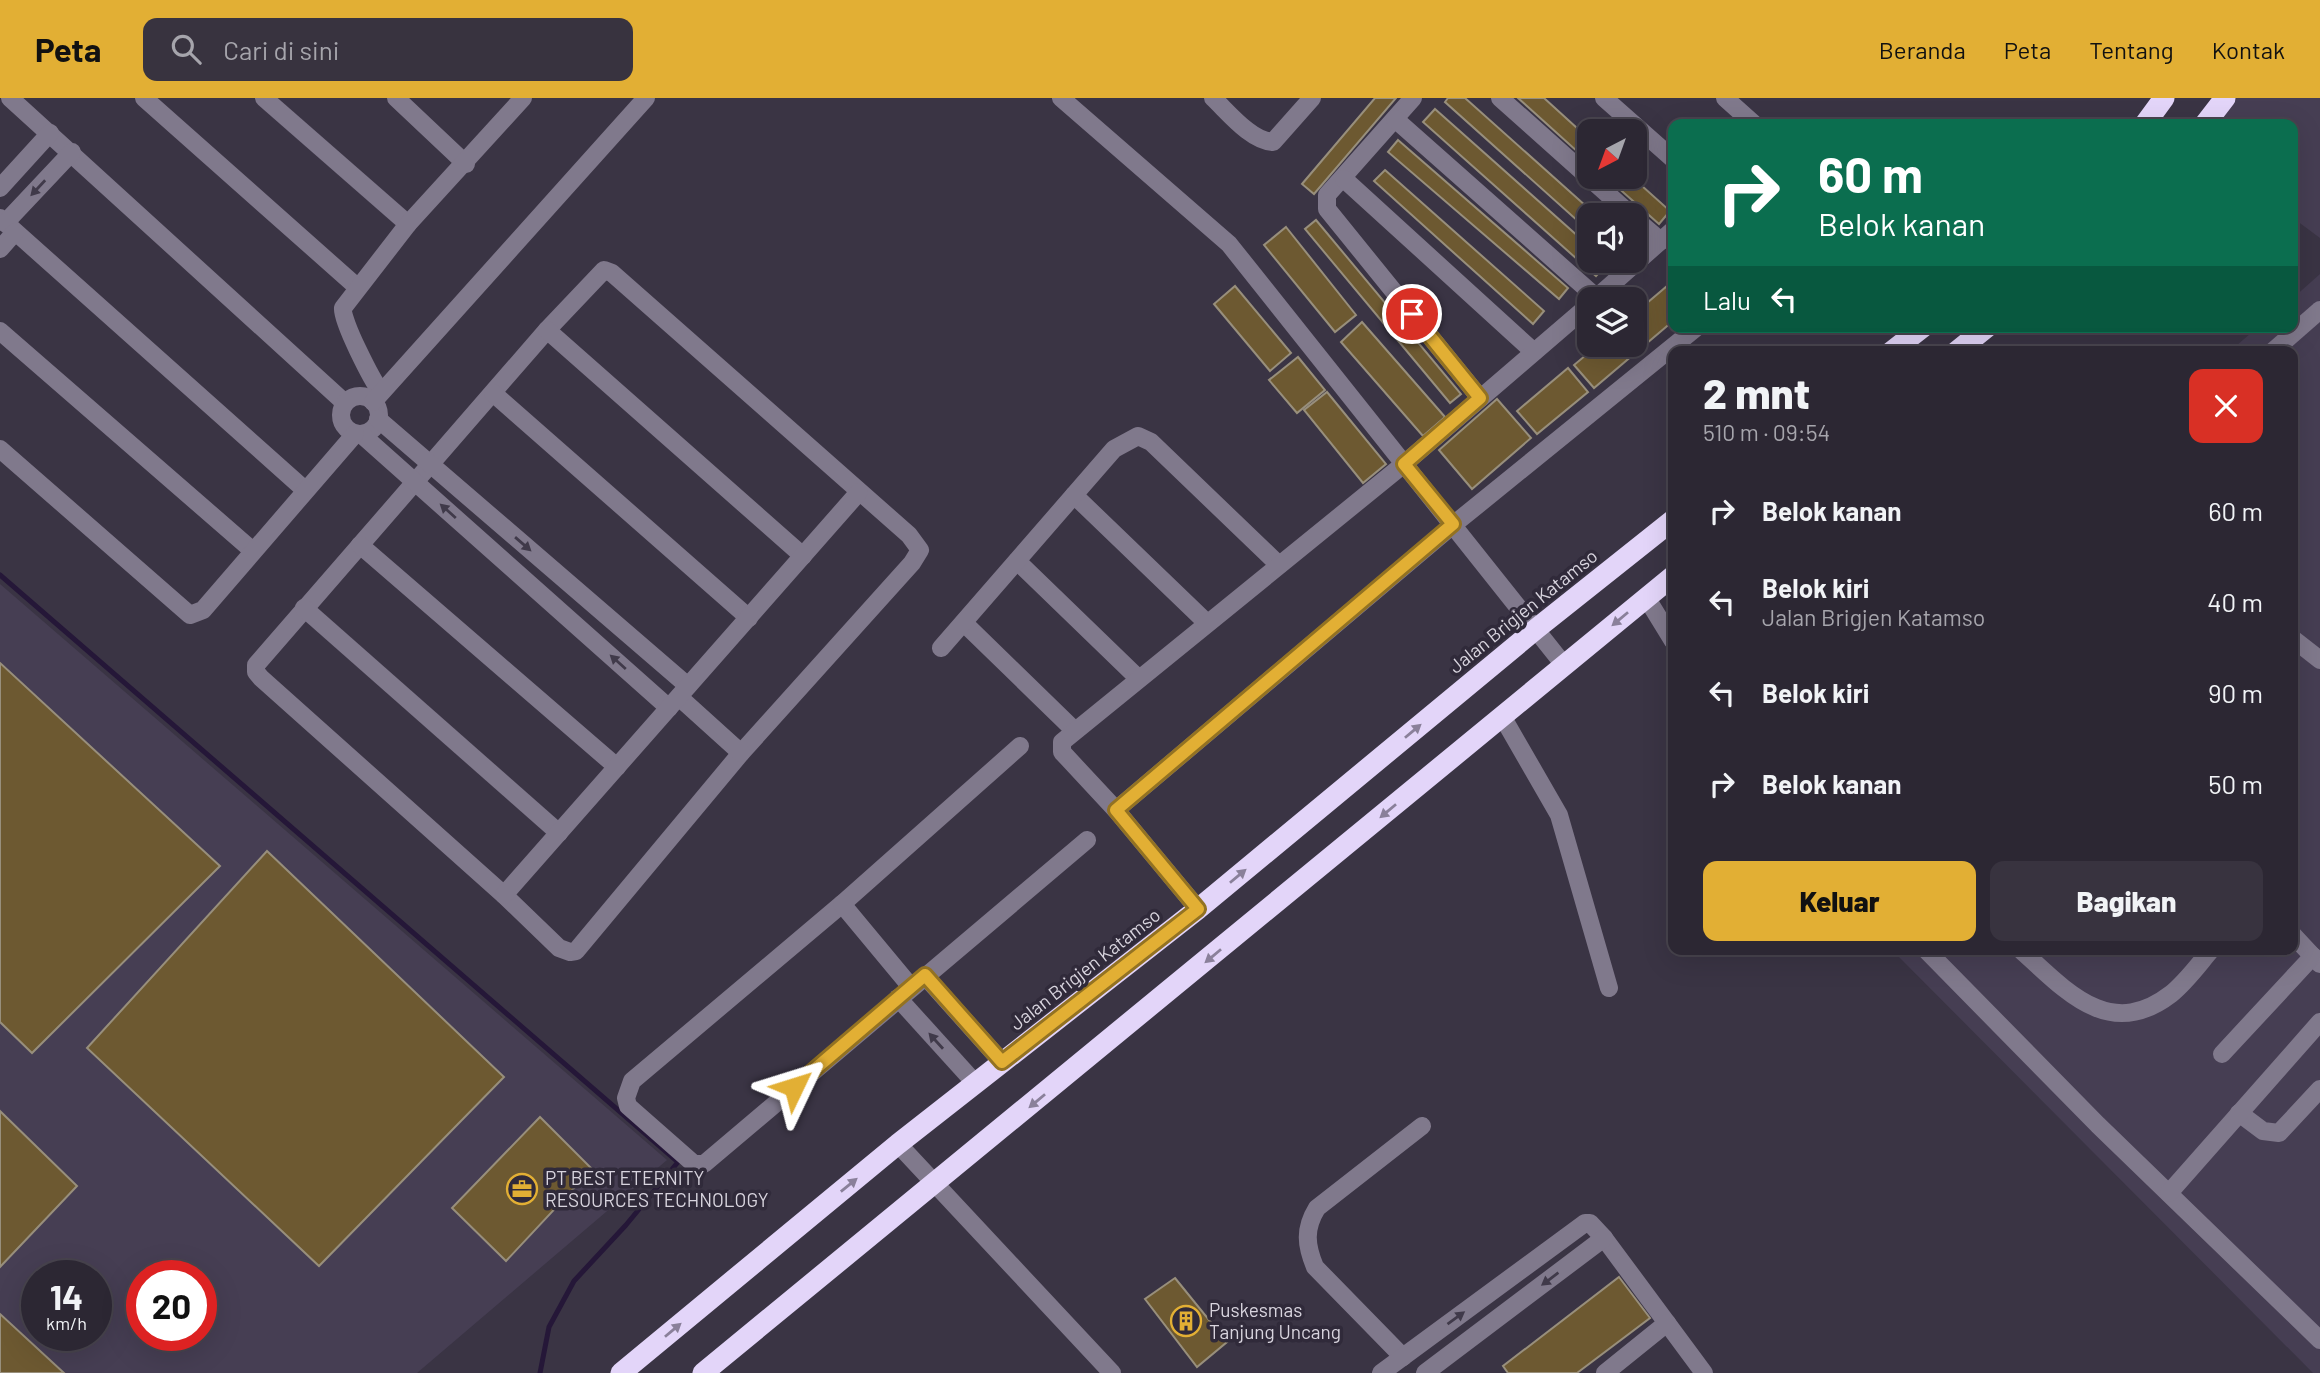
<!DOCTYPE html>
<html lang="id">
<meta charset="utf-8">
<style>
body{margin:0;font-family:Barlow,sans-serif;background:#38333f;color:#f1f3f6;height:100vh;display:flex;flex-direction:column;font-size:26px;white-space:nowrap}
*{box-sizing:border-box;margin:0}
p{font-size:23px;color:#a6a5ac}
.icon{flex:none;width:38px;height:38px;fill:none;stroke:currentColor;stroke-width:2;stroke-linecap:round;stroke-linejoin:round}
.map{position:relative;flex:1;overflow:hidden}
.drawer{position:absolute;left:1668px;top:248px;width:630px;height:609px;display:flex;flex-direction:column;background:#2c2733;border-radius:14px;box-shadow:0 7px 28px #0002,0 0 0 2px #48444e}
.drawer>*{flex:none}
.banner{position:absolute;left:1668px;top:21px;width:630px;height:214px;border-radius:14px;box-shadow:0 7px 28px #0002,0 0 0 2px #48444e;background:#0b6e4f;color:#fff;overflow:hidden}
.needle{width:46px;rotate:221deg}
.buttons{position:absolute;left:1577px;top:21px;display:grid;gap:14px}
.buttons a{display:grid;place-items:center;width:70px;height:70px;border-radius:14px;background:#2c2733;box-shadow:0 7px 28px #0002,0 0 0 2px #48444e;font-size:35px}
.speed{position:absolute;left:21px;top:1162px;display:flex;gap:14px;font-size:35px;font-weight:700;text-align:center}
.speed>*{display:grid;place-content:center;width:91px;height:91px;border-radius:50%;background:#2c2733;box-shadow:0 7px 28px #0002,0 0 0 2px #48444e;line-height:1}
.speed small{font-size:18px;font-weight:400}
.speed .limit{border:10px solid #d22;background:#fff;color:#111}
.pin{position:absolute;display:grid;place-items:center;width:60px;height:60px;color:#fff;margin:-30px;border:4px solid #fff;border-radius:50%;box-shadow:0 2px 7px #0007}
.me{position:absolute;width:77px;margin:-38px;rotate:49deg;stroke-linejoin:round;filter:drop-shadow(0 0 5px #0008)}
.turn{display:flex;align-items:center;gap:24px;height:147px;padding:0 35px;font-size:32px}
.turn .icon{width:91px;height:91px;stroke-width:2.5}
.turn b{display:block;font-size:49px;line-height:60px}
.then{display:flex;align-items:center;height:66px;padding:0 35px;background:#0003;gap:14px;font-size:26px}
.round{display:grid;place-items:center;flex:none;width:74px;height:74px;border-radius:14px;background:#38333f}
.head{display:flex;align-items:center;justify-content:space-between;height:119px;padding:0 35px}
h1{font-size:42px;font-weight:800;line-height:52px}
.action{display:flex;gap:14px;margin-top:auto;padding:14px 35px}
.action a{flex:1;height:80px;border-radius:14px;background:#e2af34;color:#111;font-size:28px;font-weight:800;line-height:80px;text-align:center}
.action a+a{background:#38333f;color:#f1f3f6}
ul{padding:0;list-style:none}
li{display:flex;align-items:center;gap:21px;height:91px;padding:0 35px}
li div{flex:1}
li b{display:block;font-size:26px}
li em{font-style:normal}
header{display:flex;align-items:center;gap:42px;box-sizing:border-box;height:98px;padding:0 35px;background:#e2af34;color:#111}
header strong{font-size:33px}
nav{display:flex;gap:38px;margin-inline-start:auto;font-size:24px}
.search{width:490px;height:63px;background:#38333f;display:flex;align-items:center;gap:18px;box-sizing:border-box;padding:0 24px;border-radius:14px;color:#a6a5ac;font-size:26px}
.map>svg:first-child{display:block}
.built{fill:#463e53;fill-rule:evenodd}
.lines{fill:none;stroke-linecap:round;stroke-linejoin:round}
.stream{stroke:#251738;stroke-width:5}
.building{fill:#6d5931;stroke:#988f7c;stroke-width:2}
.minor{stroke:#80798c;stroke-width:18}
.highway{stroke:#e3d5f9;stroke-width:21}
.oneway{fill:#403a4a}
.oneway2{fill:#8a809a}
.route-casing{stroke:#937222;stroke-width:18}
.route{stroke:#e2af34;stroke-width:12}
.labels{text-anchor:middle;stroke-width:7;stroke-linejoin:round;paint-order:stroke}
.street-label{font-size:19px;fill:#d8d4de;stroke:#302a3a}
.poi-label{font-size:19px;fill:#d8d4de;stroke:#302a3a;text-anchor:start}
</style>
<header>
<strong>Peta</strong>
<div class="search"><svg class="icon" aria-label="search" viewBox="0 0 24 24"><circle cx="10" cy="10" r="6"/><path d="M15 15l6 6"/></svg>Cari di sini</div>
<nav><a>Beranda</a><a>Peta</a><a>Tentang</a><a>Kontak</a></nav>
</header>
<div class="map">
<svg width="2320" height="1275" viewBox="0 0 2320 1275">
<rect width="100%" height="100%" fill="#3a3444"/>
<!-- built -->
<g class="built">
<polygon points="2220,0 2320,0 2320,140 2293,120 2292,26 2203,26"/>
<polygon points="2320,176 2320,1275 2313,1275 1892,852 2292,852 2292,254 2229,254 2258,229 2292,229 2293,200"/>
<path d="M0 486 667 1062 417 1275H0ZM37 1178H96V1237H37ZM142 1178H201V1237H142Z"/>
</g>
<g class="lines">
<!-- stream -->
<polyline class="stream" points="0,477 678,1064 626,1127 574,1183 549,1229 540,1275"/>
</g>
<!-- building -->
<g class="building">
<polygon points="1375,0 1396,0 1314,96 1302,86"/>
<polygon points="1448,0 1465,0 1596,117 1589,117 1589,133 1445,4"/>
<polygon points="1518,0 1544,0 1589,41 1589,64"/>
<polygon points="1435,11 1589,148 1589,163 1608,165 1596,178 1423,24"/>
<polygon points="1398,42 1568,190 1559,201 1388,54"/>
<polygon points="1385,72 1544,213 1533,226 1374,83"/>
<polygon points="1606,79 1632,79 1670,113 1659,126"/>
<polygon points="1316,122 1461,296 1450,305 1305,131"/>
<polygon points="1286,129 1356,217 1335,234 1264,147"/>
<polygon points="1673,183 1673,223 1594,290 1574,267 1598,247 1634,247 1634,216"/>
<polygon points="1235,188 1291,255 1270,273 1214,206"/>
<polygon points="1362,224 1445,319 1423,338 1341,244"/>
<polygon points="1298,259 1325,292 1297,315 1269,282"/>
<polygon points="1568,270 1588,294 1537,336 1517,313"/>
<polygon points="1327,294 1386,366 1363,385 1304,312"/>
<polygon points="1497,301 1531,340 1472,391 1439,352"/>
<polygon points="0,565 220,768 32,955 0,924"/>
<polygon points="267,753 504,979 319,1168 87,950"/>
<polygon points="0,1013 77,1088 0,1169"/>
<polygon points="540,1019 592,1071 506,1163 452,1110"/>
<polygon points="1619,1179 1650,1220 1577,1275 1508,1275 1503,1268"/>
<polygon points="1175,1180 1227,1244 1197,1269 1145,1201"/>
<polygon points="0,1216 64,1275 0,1275"/>
</g>
<g class="lines">
<!-- minor -->
<g class="minor">
<polyline points="10,0 345,305"/>
<polyline points="144,0 357,189"/>
<polyline points="264,0 408,126"/>
<polyline points="396,0 466,66"/>
<polyline points="1061,0 1229,146 1564,567"/>
<path d="M1213 0C1228 14 1251 43 1273 44L1312 0"/>
<polyline points="1413,0 1327,97 1327,111 1480,300"/>
<polyline points="1500,0 1631,117"/>
<polyline points="1604,0 1673,61"/>
<polyline points="1725,0 1754,26"/>
<polyline points="1395,21 1597,200"/>
<polyline points="1344,81 1534,254"/>
<polyline points="0,90 50,35"/>
<polyline points="0,120 305,392"/>
<polyline points="1634,120 1661,143"/>
<polyline points="5,125 72,54"/>
<polyline points="0,151 15,134"/>
<polygon points="604,172 612,175 909,437 920,452 912,465 741,655 576,853 570,854 559,850 504,797 261,580 256,574 256,567 547,232"/>
<polyline points="1595,201 1673,132"/>
<polyline points="547,232 803,458"/>
<polyline points="0,233 253,453"/>
<polyline points="2272,254 2320,212"/>
<path d="M381 294C372 282 341 222 343 210L408 126 523 0"/>
<polyline points="493,295 749,520"/>
<circle cx="360" cy="317" r="19"/>
<polyline points="373,304 646,0"/>
<polyline points="378,321 688,588"/>
<polyline points="361,336 669,610"/>
<polyline points="0,351 190,517 203,512 355,336"/>
<polyline points="1074,397 1207,525"/>
<polyline points="360,447 617,669"/>
<polyline points="1017,463 1138,580"/>
<polyline points="1646,499 1673,543"/>
<polyline points="304,510 559,735"/>
<polyline points="964,525 1074,632"/>
<polyline points="2292,540 2320,562"/>
<polyline points="941,550 1114,351 1138,338 1151,344 1279,467"/>
<polyline points="679,599 741,655"/>
<polyline points="1502,618 1559,717 1609,890"/>
<polyline points="1020,648 842,806 632,983 626,1000 628,1008 694,1066 704,1066 1087,742"/>
<polyline points="1116,712 1453,427 1697,229"/>
<polyline points="504,797 859,394"/>
<polyline points="842,806 911,889"/>
<polyline points="1198,811 1116,712 1062,654 1062,644 1404,366 1589,207"/>
<polyline points="2292,836 2320,866"/>
<polyline points="1926,852 2098,1027 2320,1242"/>
<path d="M2021 852C2067 894 2110 943 2171 896 2186 884 2199 866 2211 852"/>
<polyline points="925,878 1002,964"/>
<polyline points="898,900 975,985"/>
<polyline points="2222,956 2313,858"/>
<polyline points="2239,1015 2263,1033 2279,1035 2320,991"/>
<polyline points="898,1046 1112,1275"/>
<polyline points="2169,1095 2320,924"/>
<path d="M1403 1259 1315 1169C1306 1147 1304 1131 1317 1110L1422 1028"/>
<polyline points="1381,1275 1585,1125 1590,1125 1604,1140 1704,1275"/>
<polyline points="1425,1275 1604,1140"/>
<polyline points="1605,1275 1667,1225"/>
</g>
<!-- highway -->
<g class="highway">
<polyline points="2145,26 2164,0"/>
<polyline points="2205,26 2225,0"/>
<polyline points="1891,254 1923,229"/>
<polyline points="1956,254 1987,229"/>
<polyline points="621,1275 898,1046 1198,811 1536,531 1673,422"/>
<polyline points="703,1275 1673,478"/>
</g>
</g>
<!-- one-way arrows -->
<defs><path id="oneway-solid" d="M-6-.8H1V-3.2L6.5 0L1 3.2V.8H-6Z" transform="scale(1.75)"/></defs>
<g class="oneway">
<use href="#oneway-solid" transform="translate(38 90) rotate(133)"/>
<use href="#oneway-solid" transform="translate(448 413) rotate(-138)"/>
<use href="#oneway-solid" transform="translate(523 446) rotate(41)"/>
<use href="#oneway-solid" transform="translate(618 564) rotate(-138)"/>
<use href="#oneway-solid" transform="translate(936 943) rotate(-132)"/>
<use href="#oneway-solid" transform="translate(1550 1181) rotate(143)"/>
<use href="#oneway-solid" transform="translate(1456 1220) rotate(-36)"/>
</g>
<g class="oneway2">
<use href="#oneway-solid" transform="translate(1620 521) rotate(140)"/>
<use href="#oneway-solid" transform="translate(1413 633) rotate(-40)"/>
<use href="#oneway-solid" transform="translate(1388 713) rotate(140)"/>
<use href="#oneway-solid" transform="translate(1238 778) rotate(-40)"/>
<use href="#oneway-solid" transform="translate(1213 858) rotate(140)"/>
<use href="#oneway-solid" transform="translate(1037 1003) rotate(140)"/>
<use href="#oneway-solid" transform="translate(849 1087) rotate(-39)"/>
<use href="#oneway-solid" transform="translate(673 1232) rotate(-40)"/>
</g>
<g class="lines">
<!-- route casing -->
<g class="route-casing">
<polyline id="route" points="794,989 925,877 1002,964 1198,811 1116,712 1453,426 1404,366 1480,300 1412,216"/>
</g>
<!-- route -->
<use href="#route" class="route"/>
</g>
<!-- icons -->
<defs>
<g id="office-ring" transform="scale(1.575)"><circle r="9.5" fill="#302a3a" stroke="#e2af34" stroke-width="1.5"/><path d="M-6-3h4V-5.5h4V-3h4V5H-6ZM-1-4.5V-3h2v-1.5ZM-6 0V1H6V0Z" fill="#e2af34"/></g>
<g id="building-ring" transform="scale(1.575)"><circle r="9.5" fill="#302a3a" stroke="#e2af34" stroke-width="1.5"/><path d="M-4-6H4V6H1V3H-1V6H-4ZM-2.5-4.3h1.7v1.8h-1.7ZM.8-4.3h1.7v1.8H.8ZM-2.5-1h1.7V.8h-1.7ZM.8-1h1.7V.8H.8Z" fill="#e2af34"/></g>
</defs>
<g fill-rule="evenodd">
<use href="#office-ring" x="522" y="1091"/>
<use href="#building-ring" x="1186" y="1223"/>
</g>
<g class="labels">
<!-- street labels -->
<g class="street-label">
<text transform="translate(1523 513) rotate(-39)" y="7">Jalan Brigjen Katamso</text>
<text transform="translate(1085 871) rotate(-38)" y="7">Jalan Brigjen Katamso</text>
</g>
<!-- poi labels -->
<g class="poi-label">
<text x="545" y="1087">PT BEST ETERNITY<tspan x="545" dy="22">RESOURCES TECHNOLOGY</tspan></text>
<text x="1209" y="1219">Puskesmas<tspan x="1209" dy="22">Tanjung Uncang</tspan></text>
</g>
</g>
</svg>
<div class="buttons">
<a><svg class="needle" viewBox="-14 -14 28 28"><path d="M0-13l5 13h-10z" fill="#e53935"/><path d="M0 13l5-13h-10z" fill="#a6a5ac"/></svg></a>
<a><svg class="icon" aria-label="sound" viewBox="0 0 24 24"><path d="M4 9h4l5-4v14l-5-4H4zM17 9q2 3 0 6"/></svg></a>
<a><svg class="icon" aria-label="layers" viewBox="0 0 24 24"><path d="M12 4l9 5-9 5-9-5zM3 14l9 5 9-5"/></svg></a>
</div>
<div class="speed"><div>14<small>km/h</small></div><div class="limit">20</div></div>
<div class="pin" style="left:1412px;top:216px;background:#d93025"><svg class="icon" aria-label="arrive" viewBox="0 0 24 24"><path d="M6 21V4h12l-3 4 3 4H6"/></svg></div>
<svg class="me" style="left:794px;top:989px" viewBox="-20 -20 40 40"><path d="M0-17L14 15 0 8-14 15z" fill="#e2af34" stroke="#fff" stroke-width="4"/></svg>
<div class="banner">
<div class="turn"><svg class="icon" aria-label="right" viewBox="0 0 24 24"><path d="M7 20v-9h11M14 6l5 5-5 5"/></svg><div><b>60 m</b>Belok kanan</div></div>
<div class="then">Lalu<svg class="icon" aria-label="left" viewBox="0 0 24 24"><path d="M17 20v-9H6M10 6l-5 5 5 5"/></svg></div>
</div>
<section class="drawer">
<div class="head"><div><h1>2 mnt</h1><p>510 m · 09:54</p></div><a class="round" style="background:#d93025;color:#fff"><svg class="icon" aria-label="close" viewBox="0 0 24 24"><path d="M6 6l12 12M18 6L6 18"/></svg></a></div>
<ul>
<li><svg class="icon" aria-label="right" viewBox="0 0 24 24"><path d="M7 20v-9h11M14 6l5 5-5 5"/></svg><div><b>Belok kanan</b></div><em>60 m</em></li>
<li><svg class="icon" aria-label="left" viewBox="0 0 24 24"><path d="M17 20v-9H6M10 6l-5 5 5 5"/></svg><div><b>Belok kiri</b><p>Jalan Brigjen Katamso</p></div><em>40 m</em></li>
<li><svg class="icon" aria-label="left" viewBox="0 0 24 24"><path d="M17 20v-9H6M10 6l-5 5 5 5"/></svg><div><b>Belok kiri</b></div><em>90 m</em></li>
<li><svg class="icon" aria-label="right" viewBox="0 0 24 24"><path d="M7 20v-9h11M14 6l5 5-5 5"/></svg><div><b>Belok kanan</b></div><em>50 m</em></li>
</ul>
<div class="action"><a>Keluar</a><a>Bagikan</a></div>
</section>
</div>
